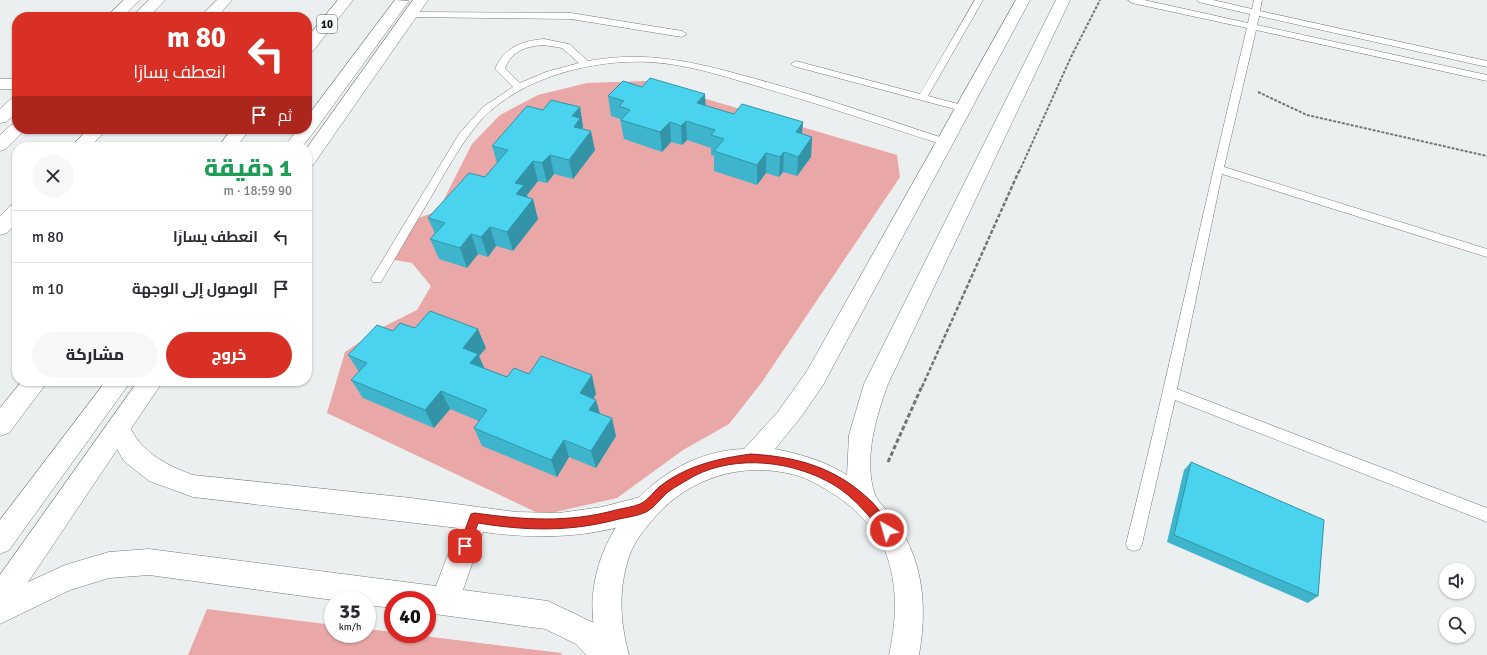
<!DOCTYPE html>
<html lang="ar">
<meta charset="utf-8">
<style>
body{margin:0;font-family:Signika,Cairo,sans-serif;background:#f7f7f7;color:#2b2b33;direction:rtl;height:100vh;display:flex;flex-direction:column;font-size:15px;white-space:nowrap}
*{box-sizing:border-box;margin:0}
p{font-size:13px;color:#7c7c81}
.icon{flex:none;width:22px;height:22px;fill:none;stroke:currentColor;stroke-width:2;stroke-linecap:round;stroke-linejoin:round}
.map{position:relative;flex:1;overflow:hidden;direction:ltr}
.side{position:absolute;left:12px;top:142px;width:300px;height:244px;display:flex;flex-direction:column;background:#fff;border-radius:16px;box-shadow:0 1px 3px #0004;direction:rtl}
.side>*{flex:none}
.banner{position:absolute;left:12px;top:12px;width:300px;height:122px;border-radius:16px;box-shadow:0 1px 3px #0004;direction:rtl;background:#d93025;color:#fff;overflow:hidden}
.controls{position:absolute;left:1439px;top:563px;display:grid;gap:8px}
.controls a{display:grid;place-items:center;width:36px;height:36px;border-radius:50%;background:#fff;box-shadow:0 1px 3px #0004;font-size:20px}
.speed{position:absolute;left:324px;top:591px;display:flex;gap:8px;font-size:20px;font-weight:700;text-align:center}
.speed>*{display:grid;place-content:center;width:52px;height:52px;border-radius:50%;background:#fff;box-shadow:0 1px 3px #0004;line-height:1}
.speed small{font-size:10px;font-weight:400}
.speed .limit{border:6px solid #d22;background:#fff;color:#111}
.pin{position:absolute;display:grid;place-items:center;width:34px;height:34px;color:#fff;margin:-17px;border-radius:8px;box-shadow:0 2px 6px #0006}
.me{position:absolute;width:44px;margin:-22px;rotate:322deg;stroke-linejoin:round;filter:drop-shadow(0 0 3px #0008)}
.turn{display:flex;align-items:center;gap:14px;height:84px;padding:0 20px;font-size:18px}
.turn .icon{width:52px;height:52px;stroke-width:2.5}
.turn b{display:block;font-size:28px;line-height:34px}
.then{display:flex;align-items:center;height:38px;padding:0 20px;background:#0003;gap:8px;font-size:15px}
.round{display:grid;place-items:center;flex:none;width:42px;height:42px;border-radius:21px;background:#f7f7f7}
.summary{display:flex;align-items:center;justify-content:space-between;height:68px;padding:0 20px}
h1{font-size:24px;font-weight:800;line-height:30px;color:#1e9e55}
.button{display:flex;gap:8px;margin-top:auto;padding:8px 20px}
.button a{flex:1;height:46px;border-radius:24px;background:#d93025;color:#fff;font-size:16px;font-weight:800;line-height:46px;text-align:center}
.button a+a{background:#f7f7f7;color:#2b2b33}
ul{padding:0;list-style:none}
li{display:flex;align-items:center;gap:12px;height:52px;padding:0 20px;border-top:1px solid #e1e1e2}
li div{flex:1}
li b{display:block;font-size:15px}
li em{font-style:normal}
.map>svg:first-child{display:block}
.green{fill:#e9a7a7}
.lines{fill:none;stroke-linecap:round;stroke-linejoin:round}
.lane-casing{stroke:#75797a;stroke-width:1}
.street-casing{stroke:#75797a;stroke-width:1}
.secondary-casing{stroke:#75797a;stroke-width:1}
.highway-casing{stroke:#75797a;stroke-width:1}
.path-far2{stroke:#727576;stroke-width:2;stroke-dasharray:3 1.5;stroke-linecap:butt}
.path-far1{stroke:#727576;stroke-width:2.5;stroke-dasharray:4 2;stroke-linecap:butt}
.path{stroke:#727576;stroke-width:3;stroke-dasharray:4.5 2.5;stroke-linecap:butt}
.lane{fill:#fff;fill-rule:evenodd}
.street{fill:#fff;fill-rule:evenodd}
.secondary{fill:#fff;fill-rule:evenodd}
.highway{fill:#fff;fill-rule:evenodd}
.wall{fill:#3fb5cd}
.shaded-wall{fill:#3394a7}
.building{fill:#49d3ee;stroke:#3394a7}
.route{fill:#d93025;stroke:#8d1f18}
.labels{text-anchor:middle;stroke-width:3.5;stroke-linejoin:round;paint-order:stroke}
.shield{fill:#f8fcfd;stroke:#545556;stroke-width:1}
.shield-label{font-size:11px;font-weight:bold;fill:#0d0e0f}
</style>
<div class="map">
<svg width="1487" height="655" viewBox="0 0 1487 655">
<rect width="100%" height="100%" fill="#ebeff0"/>
<!-- green -->
<g class="green">
<polygon points="645,81 897,155 900,177 762,382 729,424 683,450 617,498 542,515 327,413 345,352 381,328 417,310 431,286 412,263 389,259 413,220 438,211 472,144 500,115 538,95 587,83"/>
<polygon points="207,609 333,625 333,634 367,634 367,629 393,632 393,634 408,634 561,653 562,655 188,655"/>
</g>
<g class="lines">
<!-- lane casing -->
<g class="lane-casing">
<g id="lane">
<polygon points="975,0 983,0 928,96 966,106 967,108 966,110 962,111 793,66 791,64 796,61 920,94"/>
<path d="M1128 0H1144L1248 23 1250 14 1198 2 1197 0H1213L1252 9 1254 0H1262L1260 11 1487 61V67L1259 16 1257 25 1487 75V81L1256 30 1224 167 1487 249V257L1222 174 1177 389 1487 508V522L1175 400 1142 544 1140 549 1134 551 1128 549 1126 544C1169 373 1205 200 1247 28L1132 3Z"/>
<polygon points="410,12 571,13 682,31 687,34 682,37 571,19 407,17 406,15"/>
<path d="M544 39 569 44 588 61C653 49 705 65 767 82 828 99 888 120 949 140L950 142 949 144H941C878 124 814 102 750 84 717 74 684 64 650 62 593 59 521 77 481 120 461 143 446 171 431 197 414 225 398 254 381 282H373L371 279 373 276 459 134 483 107 513 87 495 69C504 47 522 41 544 39ZM544 45 562 48 579 63 546 72 520 83 505 68C512 51 526 46 544 45Z"/>
</g>
</g>
<!-- street casing -->
<g class="street-casing">
<g id="street">
<rect x="0" y="79" width="17" height="10"/>
<path d="M117 419C132 424 132 435 142 445 156 460 174 468 193 475L411 498 516 512 559 513 602 507 644 496 653 500 657 508 653 516C597 538 542 540 483 532L463 590 548 601 596 624 616 645 621 655H586L576 644 545 629 427 613V600H393V608L367 605V600H333L149 575 109 578 70 590 0 624V595L65 565 109 552 149 549 436 586 458 528 193 497 149 481 124 461 105 429 108 422Z"/>
</g>
</g>
<!-- secondary casing -->
<g class="secondary-casing">
<g id="secondary">
<polygon points="124,0 140,0 123,17 106,17"/>
<polygon points="149,0 165,0 149,17 132,17"/>
<polygon points="395,0 409,1 313,133 302,147 284,147 298,129 307,129 307,117"/>
<polygon points="413,0 428,0 313,165 307,167 307,148"/>
<path d="M1016 0H1030L823 385 801 417 775 449C800 454 825 461 847 475L849 435 864 384 1056 0H1070L888 384C876 417 863 459 875 495 877 501 894 517 899 526 924 566 927 609 919 655H889C896 623 898 591 888 559 880 533 858 510 835 495 822 487 810 479 795 475 744 461 690 477 655 517 645 529 634 541 629 557 618 590 620 622 629 655H599C594 632 590 609 594 586 605 514 670 451 744 449L777 413 807 371Z"/>
<polygon points="17,98 17,112 6,122 0,123 0,109 11,99"/>
<polygon points="17,123 17,129 26,129 6,149 0,151 0,135 11,125"/>
<polygon points="106,381 131,381 9,550 0,554 0,520"/>
<polygon points="138,381 163,381 10,609 0,613 0,575"/>
</g>
</g>
<!-- highway casing -->
<g class="highway-casing">
<g id="highway">
<polygon points="217,0 232,0 217,17 200,17"/>
<polygon points="338,0 353,0 313,51 307,53 307,38"/>
<polygon points="88,129 107,129 90,147 71,147"/>
<polygon points="232,129 250,129 236,147 218,147"/>
<polygon points="17,204 17,223 7,233 0,235 0,216 10,206"/>
<polygon points="22,381 48,381 9,433 0,436 0,408"/>
</g>
</g>
<!-- path-far2 -->
<g class="path-far2">
<polyline points="1258,92 1307,115 1487,156"/>
<polyline points="1019,172 1071,57 1100,0"/>
</g>
<!-- path-far1 -->
<polyline class="path-far1" points="922,387 1019,171"/>
<!-- path -->
<polyline class="path" points="888,462 922,386"/>
<!-- lane -->
<use href="#lane" class="lane"/>
<!-- street -->
<use href="#street" class="street"/>
<!-- secondary -->
<use href="#secondary" class="secondary"/>
<!-- highway -->
<use href="#highway" class="highway"/>
</g>
<!-- wall -->
<g class="wall">
<polygon points="608,96 706,106 734,114 803,122 802,134 812,137 811,157 797,176 783,172 779,177 766,173 757,185 714,171 714,156 711,155 711,148 687,140 682,145 671,142 662,152 624,139 620,119 611,116"/>
<polygon points="580,107 583,127 582,129 595,150 573,179 554,174 547,183 538,181 527,195 538,219 513,251 496,246 488,257 478,254 467,268 439,259 430,239 435,234 428,218 485,177 497,163 492,146 543,110"/>
<polygon points="415,328 486,348 479,356 484,368 507,377 529,374 596,394 593,398 600,414 616,436 596,468 569,457 557,477 482,446 474,428 479,421 450,409 434,428 363,398 351,380 359,372 348,355 393,331"/>
<polygon points="1191,462 1318,596 1308,603 1167,542 1184,470"/>
</g>
<!-- shaded-wall -->
<g class="shaded-wall">
<polygon points="705,94 706,113 697,103"/>
<polygon points="580,107 583,127 582,129 578,146 572,116"/>
<polygon points="686,121 687,140 682,145 681,126"/>
<polygon points="670,122 671,142 662,152 660,132"/>
<polygon points="803,122 801,142 796,132"/>
<polygon points="591,131 595,150 573,179 569,160"/>
<polygon points="812,137 811,157 797,176 798,157"/>
<polygon points="784,152 783,172 779,177 780,157"/>
<polygon points="766,153 766,173 757,185 757,165"/>
<polygon points="550,155 554,174 547,183 542,163"/>
<polygon points="533,161 538,181 527,195 529,204 533,199 538,219 513,251 507,232 516,194 515,183"/>
<polygon points="490,227 496,246 488,257 481,237"/>
<polygon points="471,234 478,254 467,268 460,248"/>
<polygon points="478,329 486,348 479,356 486,372 478,381 463,348"/>
<polygon points="592,375 596,394 585,411 580,393"/>
<polygon points="441,391 450,409 434,428 425,410"/>
<polygon points="596,400 601,417 589,410"/>
<polygon points="612,418 616,436 596,468 591,451"/>
<polygon points="564,440 569,457 557,477 551,460"/>
</g>
<!-- building -->
<g class="building">
<polygon points="650,78 705,94 697,103 734,114 742,104 803,122 796,132 812,137 798,157 784,152 780,157 766,153 757,165 714,151 724,139 711,135 715,130 686,121 681,126 670,122 660,132 621,120 630,110 619,106 624,101 608,96 623,81 642,87"/>
<polygon points="551,100 580,107 572,116 580,118 574,127 591,131 569,160 550,155 542,163 533,161 515,183 524,185 516,194 533,199 507,232 490,227 481,237 471,234 460,248 430,239 445,223 428,218 469,173 485,177 508,150 492,146 527,106 543,110"/>
<polygon points="430,311 478,329 463,348 478,354 470,363 507,377 514,368 529,374 541,356 592,375 580,393 596,400 589,410 612,418 591,451 564,440 551,460 474,428 487,410 441,391 425,410 351,380 367,363 348,355 377,325 393,331 400,323 415,328"/>
<polygon points="1191,462 1324,520 1318,596 1174,535"/>
</g>
<!-- route -->
<path class="route" d="M751 454C799 457 837 468 872 502 879 509 885 519 891 527L893 530 891 534 887 535 884 534C869 516 854 497 834 485 794 461 737 454 694 476 686 481 676 486 668 492 661 498 654 508 646 512 638 516 628 517 619 519 571 532 527 531 478 523L469 549 465 551 461 549 459 546 471 514 475 513C524 520 568 523 616 510 624 508 633 507 640 504 649 500 655 489 663 484 689 465 720 458 751 454Z"/>
<g class="labels">
<!-- shield labels -->
<rect class="shield" x="317" y="15" width="20" height="18" rx="3"/>
<g class="shield-label">
<text x="327" y="28">10</text>
</g>
</g>
</svg>
<div class="controls">
<a><svg class="icon" aria-label="sound" viewBox="0 0 24 24"><path d="M4 9h4l5-4v14l-5-4H4zM17 9q2 3 0 6"/></svg></a>
<a><svg class="icon" aria-label="search" viewBox="0 0 24 24"><circle cx="10" cy="10" r="6"/><path d="M15 15l6 6"/></svg></a>
</div>
<div class="speed"><div>35<small>km/h</small></div><div class="limit">40</div></div>
<div class="pin" style="left:465px;top:546px;background:#d93025"><svg class="icon" aria-label="arrive" viewBox="0 0 24 24"><path d="M6 21V4h12l-3 4 3 4H6"/></svg></div>
<svg class="me" style="left:887px;top:530px" viewBox="-20 -20 40 40"><circle r="17" fill="#d93025" stroke="#fff" stroke-width="3"/><path d="M0-11L8 9 0 5-8 9z" fill="#fff"/></svg>
<div class="banner">
<div class="turn"><svg class="icon" aria-label="left" viewBox="0 0 24 24"><path d="M17 20v-9H6M10 6l-5 5 5 5"/></svg><div><b>80 m</b>انعطف يسارًا</div></div>
<div class="then">ثم<svg class="icon" aria-label="arrive" viewBox="0 0 24 24"><path d="M6 21V4h12l-3 4 3 4H6"/></svg></div>
</div>
<section class="side">
<div class="summary"><div><h1>1 دقيقة</h1><p>90 m · 18:59</p></div><a class="round"><svg class="icon" aria-label="close" viewBox="0 0 24 24"><path d="M6 6l12 12M18 6L6 18"/></svg></a></div>
<ul>
<li><svg class="icon" aria-label="left" viewBox="0 0 24 24"><path d="M17 20v-9H6M10 6l-5 5 5 5"/></svg><div><b>انعطف يسارًا</b></div><em>80 m</em></li>
<li><svg class="icon" aria-label="arrive" viewBox="0 0 24 24"><path d="M6 21V4h12l-3 4 3 4H6"/></svg><div><b>الوصول إلى الوجهة</b></div><em>10 m</em></li>
</ul>
<div class="button"><a>خروج</a><a>مشاركة</a></div>
</section>
</div>
